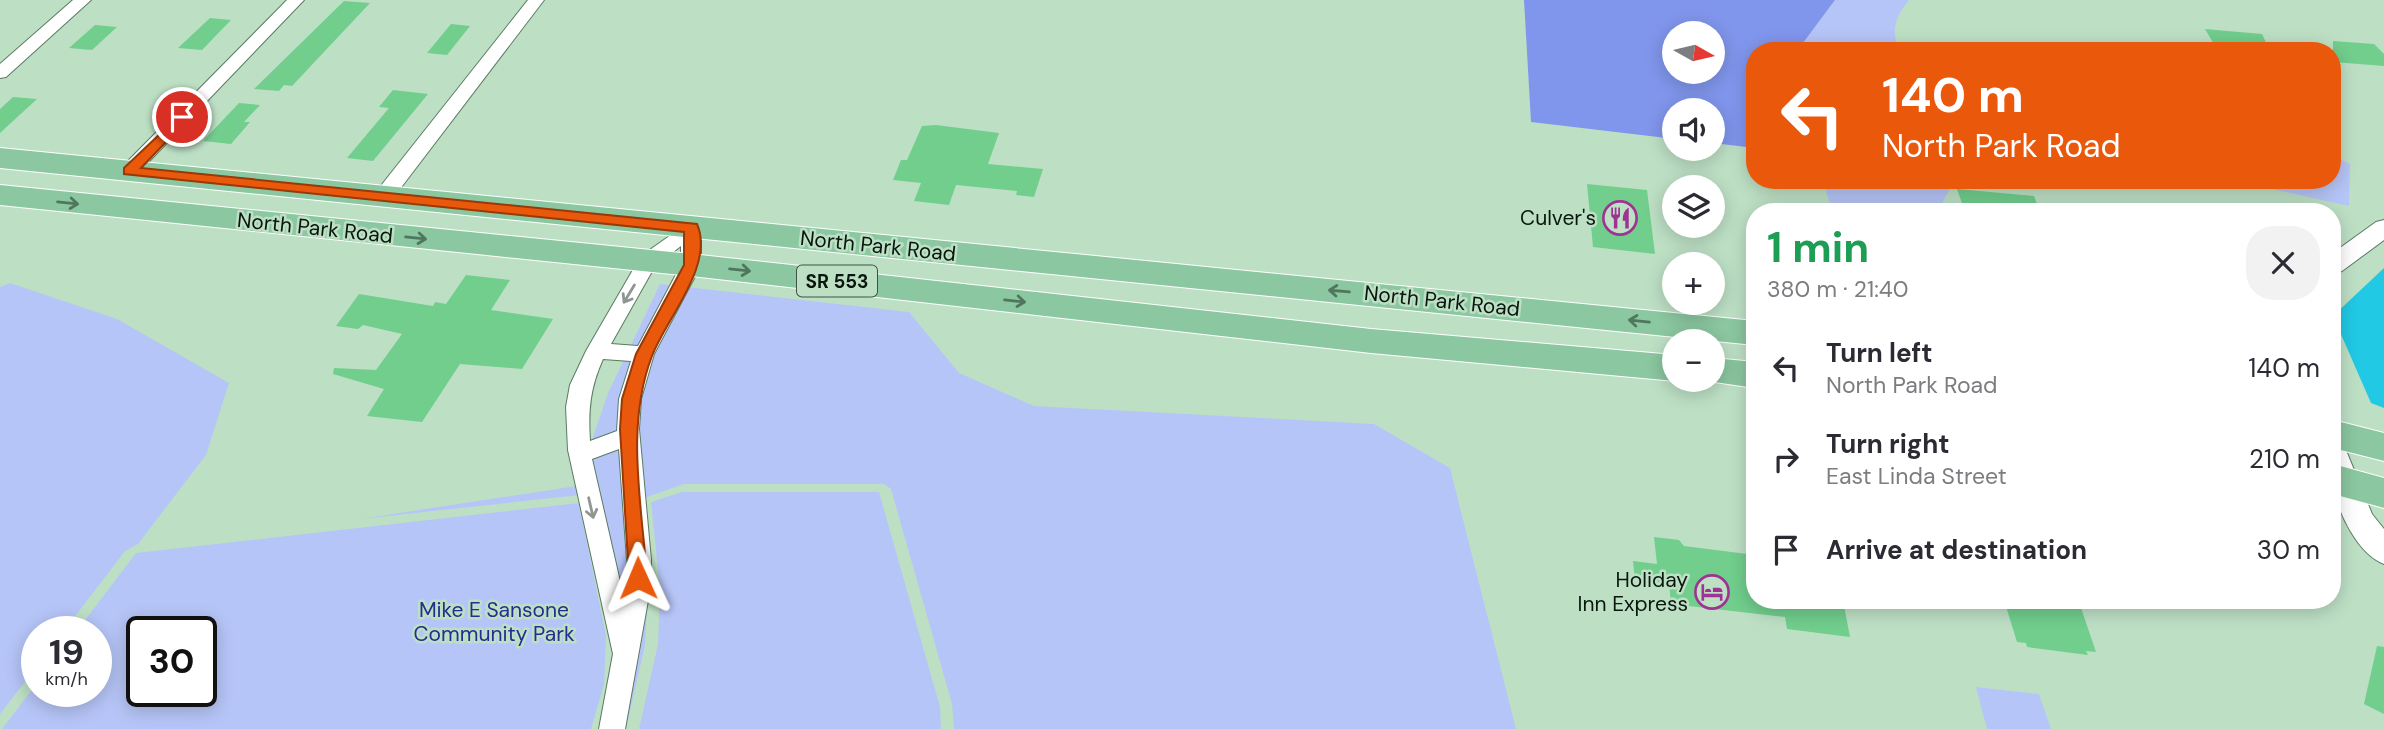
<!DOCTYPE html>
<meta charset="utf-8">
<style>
body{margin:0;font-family:"DM Sans",sans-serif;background:#f2f2f3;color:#2b2b33;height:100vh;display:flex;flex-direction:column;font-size:26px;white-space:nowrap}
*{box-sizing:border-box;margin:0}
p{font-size:23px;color:#7c7c81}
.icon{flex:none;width:38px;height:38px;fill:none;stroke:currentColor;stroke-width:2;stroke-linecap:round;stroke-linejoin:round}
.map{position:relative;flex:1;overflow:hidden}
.drawer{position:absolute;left:1746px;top:203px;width:595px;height:406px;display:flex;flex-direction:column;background:#fff;border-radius:28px;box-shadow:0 4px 18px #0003}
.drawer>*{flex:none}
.guide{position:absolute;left:1746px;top:42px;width:595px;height:147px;border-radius:28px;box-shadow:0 4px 18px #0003;background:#ea580c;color:#fff;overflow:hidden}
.needle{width:46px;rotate:98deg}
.tools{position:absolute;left:1662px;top:21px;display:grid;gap:14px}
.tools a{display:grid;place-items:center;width:63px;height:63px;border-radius:50%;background:#fff;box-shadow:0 4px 18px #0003;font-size:35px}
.speed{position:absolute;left:21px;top:616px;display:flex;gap:14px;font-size:35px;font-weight:700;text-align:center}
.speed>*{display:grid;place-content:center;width:91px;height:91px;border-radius:50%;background:#fff;box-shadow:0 4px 18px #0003;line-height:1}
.speed small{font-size:18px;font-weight:400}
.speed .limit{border:4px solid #111;border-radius:10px;background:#fff;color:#111}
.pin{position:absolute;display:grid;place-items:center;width:60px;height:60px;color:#fff;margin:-30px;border:4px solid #fff;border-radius:50%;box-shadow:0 2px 7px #0007}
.me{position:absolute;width:77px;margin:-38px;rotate:359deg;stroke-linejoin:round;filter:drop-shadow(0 0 5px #0008)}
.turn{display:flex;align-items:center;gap:24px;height:147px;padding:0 21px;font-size:32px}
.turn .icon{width:91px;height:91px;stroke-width:2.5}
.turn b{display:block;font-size:49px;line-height:60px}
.round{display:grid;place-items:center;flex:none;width:74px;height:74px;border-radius:28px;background:#f2f2f3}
.headline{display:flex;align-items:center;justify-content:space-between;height:119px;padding:0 21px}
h1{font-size:42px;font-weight:700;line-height:52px;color:#1e9e55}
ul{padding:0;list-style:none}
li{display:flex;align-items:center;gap:21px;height:91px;padding:0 21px}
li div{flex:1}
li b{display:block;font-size:26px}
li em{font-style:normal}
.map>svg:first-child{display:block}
.green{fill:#b6c5f7;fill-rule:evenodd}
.forest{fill:#8096ec;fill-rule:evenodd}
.water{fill:#21c9e4}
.building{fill:#71ce8d}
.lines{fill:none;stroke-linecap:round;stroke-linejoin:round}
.minor-casing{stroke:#5a7a62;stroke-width:2}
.tertiary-casing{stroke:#5a7a62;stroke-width:2}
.primary-casing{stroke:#fff;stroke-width:2}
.minor{fill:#fff;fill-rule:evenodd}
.tertiary{fill:#fff;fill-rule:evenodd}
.primary{fill:#8bc7a0;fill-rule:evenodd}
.oneway{stroke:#50775e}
.oneway2{stroke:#909692}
.route{fill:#ea580c;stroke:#983908;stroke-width:2}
.labels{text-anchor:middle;stroke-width:5;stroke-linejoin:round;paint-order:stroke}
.shield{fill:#bde0c5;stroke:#3f5344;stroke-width:2}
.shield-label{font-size:19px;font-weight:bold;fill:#09160d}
.poi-label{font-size:21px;fill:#09160d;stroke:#bde0c5;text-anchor:end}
.street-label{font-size:21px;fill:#09160d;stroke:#bde0c5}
.park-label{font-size:21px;fill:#252d8f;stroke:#bde0c5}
</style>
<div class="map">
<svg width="2384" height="729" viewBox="0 0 2384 729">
<rect width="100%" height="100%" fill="#bde0c5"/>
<!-- green -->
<g class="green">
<path d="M1835 0H1909C1895 17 1891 30 1899 51H1797Z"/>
<polygon points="2333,156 2350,164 2349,206 2263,187 2050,180 2333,180"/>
<polygon points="1823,180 1955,180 1937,212 1832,212"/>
<polygon points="10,283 117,319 229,383 206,455 138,544 125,551 63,632 37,632 37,666 0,714 0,287"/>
<polygon points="660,284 909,312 959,373 1034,406 1374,424 1450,468 1516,729 954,729 952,704 891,489 884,484 684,484 641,499 648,592 645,645 626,729 604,729 619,632 580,495 360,519 589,484 590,446 608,393"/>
<polygon points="682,492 879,492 940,707 941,729 639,729 658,644 660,590 651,502"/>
<path d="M579 503 606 636 604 684 591 729H2L37 683V691H96V632H76L136 553ZM142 632H201V691H142Z"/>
<polygon points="1976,687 2039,694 2051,729 1987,729"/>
</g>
<!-- forest -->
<path class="forest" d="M1524 0H1835L1797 51H1755V148L1713 143V110H1675V139L1531 122ZM1675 33H1713V72H1675Z"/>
<!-- water -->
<polygon class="water" points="2384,268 2384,408 2371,403 2333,316"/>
<!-- building -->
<g class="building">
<polygon points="344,1 370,3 292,86 284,85 279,91 254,89"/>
<polygon points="210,18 231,20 202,50 178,48"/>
<polygon points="451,24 470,26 447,55 427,53"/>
<polygon points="95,25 117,27 92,50 69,48"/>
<polygon points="2205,29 2262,34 2270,51 2218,51"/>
<polygon points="2333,41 2374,44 2384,54 2384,66 2333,62"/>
<polygon points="393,90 428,94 373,161 347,158 389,108 379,107"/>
<polygon points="13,97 37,99 0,133 0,109"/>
<polygon points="239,103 260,105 244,122 250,122 231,144 203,141"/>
<polygon points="936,125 999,133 988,164 1043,169 1034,197 1016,195 1017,191 956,185 949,205 914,201 921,183 893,180 901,160 907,160 922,126"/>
<polygon points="1587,184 1647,190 1655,254 1593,247"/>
<polygon points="1957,189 2034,196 2040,212 1965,212"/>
<polygon points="466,275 510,280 491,310 553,319 522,369 460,364 422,422 367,416 384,389 333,374 334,368 376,370 402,334 363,325 358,329 336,326 359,294 433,306 435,302 446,304"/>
<polygon points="1654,537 1679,540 1684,546 1755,555 1755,600 1843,600 1850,637 1787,629 1785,617 1671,604 1669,583 1635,580 1633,561 1657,564"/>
<polygon points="2004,600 2064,600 2065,604 2080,605 2096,652 2086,651 2088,655 2027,647 2026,643 2017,642"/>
<polygon points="2377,646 2384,647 2384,714 2364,704"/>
</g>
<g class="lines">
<!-- minor casing -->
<g class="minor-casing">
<g id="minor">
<polygon points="73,0 91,0 6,77 0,78 0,64"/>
<polygon points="287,0 304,0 136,175 122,175 120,171 122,167"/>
<polygon points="528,0 544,0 390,202 376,202 374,197 376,192"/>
<path d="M691 221 701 228V265L654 354 641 399 639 429 651 560 649 595 625 729H599L613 654 568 450 566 407 570 385 586 351 641 256ZM681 246V265L638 346 611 344 655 266ZM603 359 631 361 619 399 617 431 590 441C588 410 590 388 603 359ZM619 449 627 560 624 599 592 459Z"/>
</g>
</g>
<!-- tertiary casing -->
<g class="tertiary-casing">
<g id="tertiary">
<polygon points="2384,220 2384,240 2342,271 2333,274 2333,253 2376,222"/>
<path d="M2333 440 2343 443 2372 514 2384 529V564C2358 554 2340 515 2333 489 2330 475 2332 454 2333 440Z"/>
</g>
</g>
<!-- primary casing -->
<g class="primary-casing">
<g id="primary">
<polygon points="0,148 1755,321 1755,345 0,168"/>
<polygon points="0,185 691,254 1371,329 1675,355 1675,380 1678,380 1675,381 1371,353 691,276 0,205"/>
<polygon points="1713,358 1755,362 1755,388 1701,380 1713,380"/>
<polygon points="2333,420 2384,433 2384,461 2333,448"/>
<polygon points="2333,464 2384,478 2384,508 2333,494"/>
</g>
</g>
<!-- minor -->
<use href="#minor" class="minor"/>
<!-- tertiary -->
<use href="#tertiary" class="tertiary"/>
<!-- primary -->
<use href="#primary" class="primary"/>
</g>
<!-- one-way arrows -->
<defs><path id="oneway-shaft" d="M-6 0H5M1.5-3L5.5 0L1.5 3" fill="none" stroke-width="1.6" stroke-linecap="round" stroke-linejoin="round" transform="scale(1.75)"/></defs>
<g class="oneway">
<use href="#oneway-shaft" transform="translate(68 203) rotate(6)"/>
<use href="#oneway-shaft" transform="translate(416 238) rotate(6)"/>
<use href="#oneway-shaft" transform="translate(740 270) rotate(6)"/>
<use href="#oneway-shaft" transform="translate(1339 291) rotate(-175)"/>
<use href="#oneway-shaft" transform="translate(1015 301) rotate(6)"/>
<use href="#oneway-shaft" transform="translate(1639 321) rotate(-174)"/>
</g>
<g class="oneway2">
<use href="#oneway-shaft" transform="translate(629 294) rotate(121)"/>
<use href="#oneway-shaft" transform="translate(591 508) rotate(77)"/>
</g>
<!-- route -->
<path class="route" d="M182 113 187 114V120L141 168 697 224C715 265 666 319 652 356 625 426 642 505 647 578L644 583H632L629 578 620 429 622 399 636 354 684 265V232L124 174V168Z"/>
<!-- icons -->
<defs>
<g id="restaurant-ring" transform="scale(1.75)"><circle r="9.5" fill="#bde0c5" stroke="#9e3393" stroke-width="1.5"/><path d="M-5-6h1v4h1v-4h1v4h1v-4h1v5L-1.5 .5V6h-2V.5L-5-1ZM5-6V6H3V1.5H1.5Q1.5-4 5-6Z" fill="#9e3393"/></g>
<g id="hotel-ring" transform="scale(1.75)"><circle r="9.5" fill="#bde0c5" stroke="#9e3393" stroke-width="1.5"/><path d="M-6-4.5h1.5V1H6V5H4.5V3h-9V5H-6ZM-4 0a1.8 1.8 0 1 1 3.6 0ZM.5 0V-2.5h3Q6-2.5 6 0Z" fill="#9e3393"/></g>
</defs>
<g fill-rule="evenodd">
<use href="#restaurant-ring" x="1620" y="218"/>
<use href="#hotel-ring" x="1712" y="592"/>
</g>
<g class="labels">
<!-- shield labels -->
<rect class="shield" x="797" y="265.5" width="80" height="31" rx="5"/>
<g class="shield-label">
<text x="837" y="288">SR 553</text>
</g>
<!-- poi labels -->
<g class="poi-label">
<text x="1596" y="225">Culver's</text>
<text x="1688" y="587">Holiday<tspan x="1688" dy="24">Inn Express</tspan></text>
</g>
<!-- street labels -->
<g class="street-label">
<text transform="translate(315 228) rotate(6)" y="7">North Park Road</text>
<text transform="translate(878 246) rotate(6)" y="7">North Park Road</text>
<text transform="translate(1442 301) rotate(6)" y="7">North Park Road</text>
</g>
<!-- park labels -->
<g class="park-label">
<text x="494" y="617">Mike E Sansone<tspan x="494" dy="24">Community Park</tspan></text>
</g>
</g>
</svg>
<div class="tools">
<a><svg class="needle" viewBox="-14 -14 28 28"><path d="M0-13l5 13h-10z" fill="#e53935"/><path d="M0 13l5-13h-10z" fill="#7c7c81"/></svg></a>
<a><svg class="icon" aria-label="sound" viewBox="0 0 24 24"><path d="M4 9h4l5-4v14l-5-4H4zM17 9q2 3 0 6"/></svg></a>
<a><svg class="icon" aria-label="layers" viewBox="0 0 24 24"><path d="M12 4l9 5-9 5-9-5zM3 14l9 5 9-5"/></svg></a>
<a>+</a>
<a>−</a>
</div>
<div class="speed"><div>19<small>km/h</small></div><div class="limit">30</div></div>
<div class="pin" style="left:182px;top:117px;background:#d93025"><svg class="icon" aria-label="arrive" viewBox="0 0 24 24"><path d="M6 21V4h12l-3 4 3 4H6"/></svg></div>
<svg class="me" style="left:638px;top:578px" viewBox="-20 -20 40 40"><path d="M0-17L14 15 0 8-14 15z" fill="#ea580c" stroke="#fff" stroke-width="4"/></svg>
<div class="guide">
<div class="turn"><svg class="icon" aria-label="left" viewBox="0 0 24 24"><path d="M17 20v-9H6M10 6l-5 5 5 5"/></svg><div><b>140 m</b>North Park Road</div></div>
</div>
<section class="drawer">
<div class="headline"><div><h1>1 min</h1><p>380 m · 21:40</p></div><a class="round"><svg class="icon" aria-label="close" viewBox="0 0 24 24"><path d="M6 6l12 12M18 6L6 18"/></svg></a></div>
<ul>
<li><svg class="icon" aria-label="left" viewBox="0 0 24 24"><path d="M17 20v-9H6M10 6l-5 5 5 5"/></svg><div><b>Turn left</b><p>North Park Road</p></div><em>140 m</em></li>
<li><svg class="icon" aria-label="right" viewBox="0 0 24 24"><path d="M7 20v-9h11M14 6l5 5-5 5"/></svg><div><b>Turn right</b><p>East Linda Street</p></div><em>210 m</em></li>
<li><svg class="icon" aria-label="arrive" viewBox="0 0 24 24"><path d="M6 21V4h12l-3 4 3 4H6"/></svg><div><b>Arrive at destination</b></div><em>30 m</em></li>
</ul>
</section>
</div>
